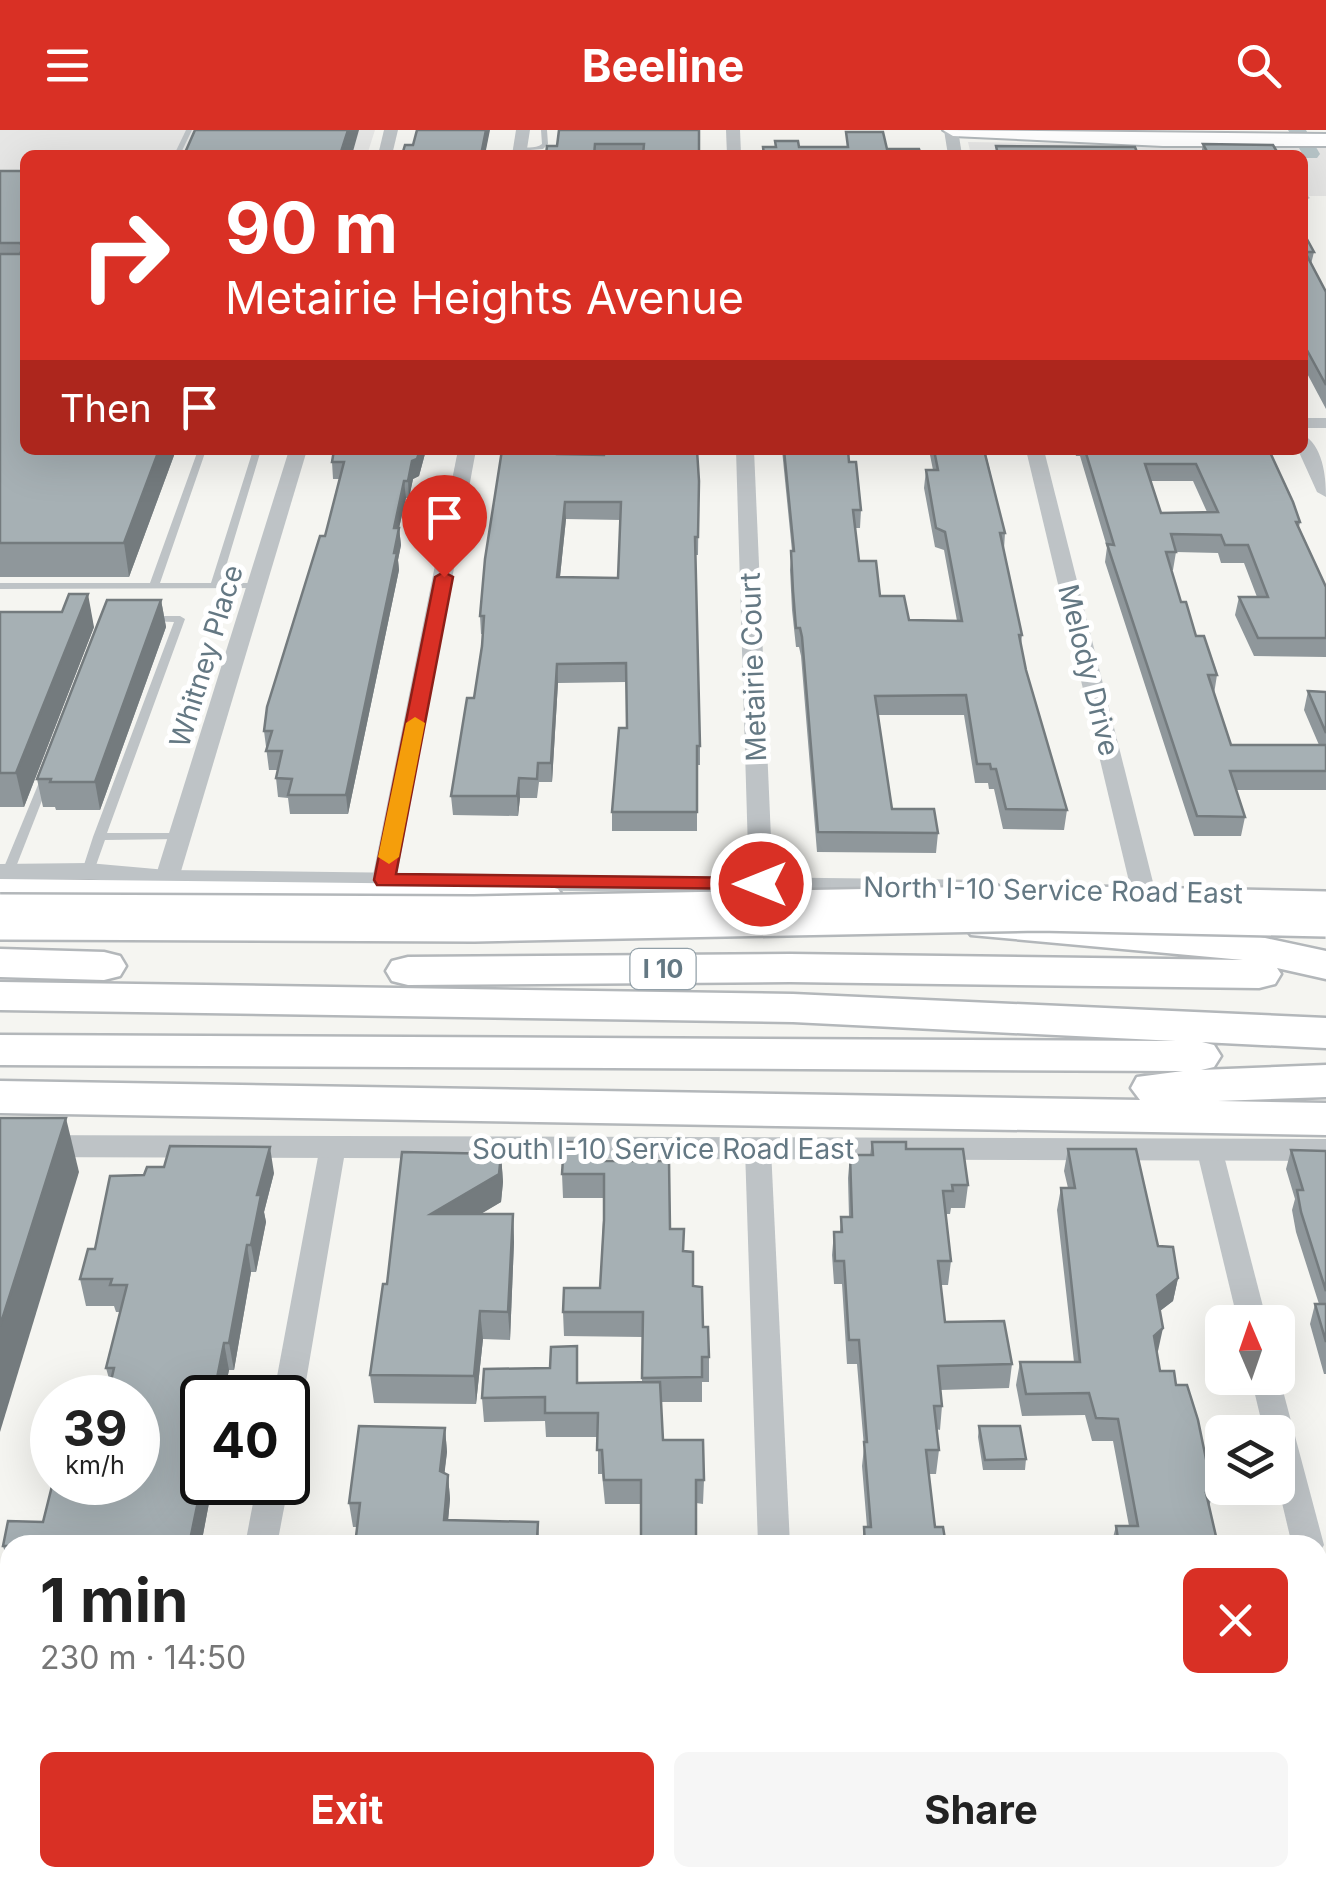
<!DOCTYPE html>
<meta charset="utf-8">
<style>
body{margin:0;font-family:Inter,sans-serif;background:#f6f6f6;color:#222;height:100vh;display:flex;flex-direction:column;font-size:38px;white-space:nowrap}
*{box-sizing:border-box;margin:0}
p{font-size:32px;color:#767676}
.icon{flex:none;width:55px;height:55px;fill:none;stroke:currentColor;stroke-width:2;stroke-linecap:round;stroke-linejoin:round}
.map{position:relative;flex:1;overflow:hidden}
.drawer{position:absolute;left:0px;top:1405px;width:1328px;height:352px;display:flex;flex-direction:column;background:#fff;border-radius:30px 30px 0 0;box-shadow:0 10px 40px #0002}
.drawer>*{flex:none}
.banner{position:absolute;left:20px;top:20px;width:1288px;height:305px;border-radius:15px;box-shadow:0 10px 40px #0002;background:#d93025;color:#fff;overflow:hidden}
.needle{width:65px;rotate:358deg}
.fabs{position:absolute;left:1205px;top:1175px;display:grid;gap:20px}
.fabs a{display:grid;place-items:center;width:90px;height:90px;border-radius:15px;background:#fff;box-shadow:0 10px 40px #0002;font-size:50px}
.speed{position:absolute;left:30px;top:1245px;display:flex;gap:20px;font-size:50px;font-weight:700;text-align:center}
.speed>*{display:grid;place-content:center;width:130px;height:130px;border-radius:50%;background:#fff;box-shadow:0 10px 40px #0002;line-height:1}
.speed small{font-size:25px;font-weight:400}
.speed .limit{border:5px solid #111;border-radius:15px;background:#fff;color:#111}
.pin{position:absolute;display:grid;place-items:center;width:85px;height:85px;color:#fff;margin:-102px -42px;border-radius:50% 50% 50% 0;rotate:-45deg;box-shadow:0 0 10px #0007}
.pin .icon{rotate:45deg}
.me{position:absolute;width:110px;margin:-55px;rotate:270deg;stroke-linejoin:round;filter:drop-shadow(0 0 8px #0008)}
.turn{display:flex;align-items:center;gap:35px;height:210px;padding:0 40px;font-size:45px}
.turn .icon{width:130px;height:130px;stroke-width:2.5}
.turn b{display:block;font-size:70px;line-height:85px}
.then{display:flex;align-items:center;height:95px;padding:0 40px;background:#0003;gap:20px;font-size:38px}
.round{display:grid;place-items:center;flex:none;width:105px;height:105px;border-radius:15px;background:#f6f6f6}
.summary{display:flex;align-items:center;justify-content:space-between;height:170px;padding:0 40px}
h1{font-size:60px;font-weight:700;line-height:75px}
.primary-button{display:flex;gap:20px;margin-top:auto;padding:20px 40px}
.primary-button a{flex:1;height:115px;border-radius:15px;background:#d93025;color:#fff;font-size:40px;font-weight:700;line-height:115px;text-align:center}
.primary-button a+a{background:#f6f6f6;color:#222}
header{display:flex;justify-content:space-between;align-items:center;height:130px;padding:0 40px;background:#d93025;color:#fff;font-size:45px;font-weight:700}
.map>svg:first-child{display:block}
.built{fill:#e6e6e5}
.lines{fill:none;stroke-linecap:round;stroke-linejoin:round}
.canal{fill:#b6c4c7;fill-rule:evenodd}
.primary-casing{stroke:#b1b7ba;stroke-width:4}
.motorway-casing{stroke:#b3b7ba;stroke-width:5}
.service{fill:#bec3c6;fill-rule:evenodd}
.minor{fill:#bec3c6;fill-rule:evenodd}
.tertiary{fill:#bec3c6;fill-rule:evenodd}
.primary{fill:#fff;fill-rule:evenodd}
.motorway{fill:#fff;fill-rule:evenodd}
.motorway-bridge-casing{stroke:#b3b7ba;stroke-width:50;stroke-linecap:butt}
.motorway-bridge{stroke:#fff;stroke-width:45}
.wall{fill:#8f979b;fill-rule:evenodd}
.shaded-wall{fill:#747b7e}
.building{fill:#a6b0b4;stroke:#747b7e;stroke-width:2.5;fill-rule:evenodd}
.route{fill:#d93025;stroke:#8d1f18;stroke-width:2.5}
.slow{fill:#f59e0b}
.labels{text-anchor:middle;stroke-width:10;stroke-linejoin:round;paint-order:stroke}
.shield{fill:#fff;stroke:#92a0a8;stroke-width:2.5}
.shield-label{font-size:25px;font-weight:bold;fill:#647883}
.street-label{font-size:28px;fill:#647883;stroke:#fff}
</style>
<header><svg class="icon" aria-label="menu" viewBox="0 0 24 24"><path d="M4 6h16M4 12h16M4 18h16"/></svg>Beeline<svg class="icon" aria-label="search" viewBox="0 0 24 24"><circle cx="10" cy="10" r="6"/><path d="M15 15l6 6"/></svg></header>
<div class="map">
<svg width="1326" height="1757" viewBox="0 0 1326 1757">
<rect width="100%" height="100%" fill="#f5f5f1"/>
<!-- built -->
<g class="built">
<polygon points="0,0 375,0 367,25 25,25 25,136 0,136"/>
<polygon points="968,12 1326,18 1326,66 1303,66 1302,25 971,25"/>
</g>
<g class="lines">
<!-- canal -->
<polygon class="canal" points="1288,0 1306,0 1320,24 1317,28 1305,28"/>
<!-- primary casing -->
<g class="primary-casing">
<polygon id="primary" points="943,0 1326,4 1326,16 1163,16 953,6"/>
</g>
<!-- motorway casing -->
<g class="motorway-casing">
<g id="motorway">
<polygon points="0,749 543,755 558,759 564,768 558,777 543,781 0,775"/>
<polygon points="986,783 1233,801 1326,821 1326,849 1277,838 1281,844 1275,854 1259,858 790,852 408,855 392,851 386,841 392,831 408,827 790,824 1243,830 971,805 964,796 971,787"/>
<polygon points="0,819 104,822 120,826 126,836 120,846 104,850 0,847"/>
<polygon points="0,852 793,864 1326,888 1326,918 1202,912 1214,915 1221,926 1214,937 1201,940 1326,935 1326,967 1218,971 1326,973 1326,1005 0,983 0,951 1140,970 1131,958 1137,947 1183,941 0,935 0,905 1176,911 793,892 0,880"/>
</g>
</g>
<!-- service -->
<g class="service">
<polygon points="186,0 192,0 180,25 174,25"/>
<path d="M541 0H547L548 14 543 19 518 21 517 20C524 15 535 20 542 14Z"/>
<polygon points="1007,19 1010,21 1009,22 962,25 965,23"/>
<polygon points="1302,60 1310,68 1302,72"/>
<polygon points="198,320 206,320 160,453 211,453 253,320 261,320 221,453 257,453 260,454 260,458 0,459 0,453 150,453"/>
<polygon points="151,486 180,486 185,489 107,703 180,703 186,706 180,709 105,710 94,741 88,744 84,743 82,741 93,707 174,492 147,491 146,489"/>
<polygon points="45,647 50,650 14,742 12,744 4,744 2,742 40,650"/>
</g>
<!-- minor -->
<g class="minor">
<polygon points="384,0 398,0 392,25 378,25"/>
<polygon points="516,0 530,0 526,25 512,25"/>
<polygon points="726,0 740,0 741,25 727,25"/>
<polygon points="944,0 958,0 962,25 948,25"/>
<rect x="1302" y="288" width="24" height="10"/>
<path d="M1302 304C1323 315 1326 346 1326 367L1317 362 1298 320H1302Z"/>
<polygon points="289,320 307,320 179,748 175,753 159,753 155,748"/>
<polygon points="458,320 476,320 396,750 384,757 372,750"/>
<polygon points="736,320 754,320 773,754 761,761 749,754"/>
<polygon points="1026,320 1044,320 1155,760 1151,765 1143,767 1131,760"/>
<polygon points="333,1007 342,1009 346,1016 303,1269 299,1277 288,1281 288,1268 273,1268 320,1016 324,1009"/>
<polygon points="758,1010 767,1012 771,1019 790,1415 758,1415 745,1019 749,1012"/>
<polygon points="1210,1013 1220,1015 1223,1022 1267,1192 1238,1192 1197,1022 1200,1015"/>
<polygon points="1278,1242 1324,1415 1318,1425 1318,1415 1292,1415 1278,1356 1278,1302 1264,1302 1251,1248 1278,1248"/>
<polygon points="288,1350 289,1352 277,1415 245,1415 257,1352"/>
<polygon points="1318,1441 1326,1444 1326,1503 1318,1500"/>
<polygon points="184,1748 220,1748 218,1757 182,1757"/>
<polygon points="769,1748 805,1748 806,1757 770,1757"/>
</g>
<!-- tertiary -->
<g class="tertiary">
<polygon points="88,733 167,740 993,750 1007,758 993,766 167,756 88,749 0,750 0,734"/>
<polygon points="0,1005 1326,1009 1326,1031 0,1027"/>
</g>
<!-- primary -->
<use href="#primary" class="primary"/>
<!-- motorway -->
<use href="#motorway" class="motorway"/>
<!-- motorway-bridge casing -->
<g class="motorway-bridge-casing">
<polyline id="motorway-bridge" points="0,787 474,789 1038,778 1326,784"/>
</g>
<!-- motorway-bridge -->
<use href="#motorway-bridge" class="motorway-bridge"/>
</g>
<!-- wall -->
<g class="wall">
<polygon points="699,0 699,25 546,25 557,16"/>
<polygon points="1203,14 1279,25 1201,25"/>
<polygon points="0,41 25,41 25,320 176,320 129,447 0,447"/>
<polygon points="1302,100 1314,122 1311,134 1326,162 1326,279 1302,234"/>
<polygon points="334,320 426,320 419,346 413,349 409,368 406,368 399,398 401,415 398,430 399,440 348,684 290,684 288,668 278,667 276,648 278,640 269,640 264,601 325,406 340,349 333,349 332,332"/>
<polygon points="782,320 848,320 849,332 861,380 860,398 855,398 859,431 880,466 909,490 957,491 944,420 935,417 924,358 926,340 933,340 929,320 985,320 1005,403 1004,419 1022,505 1021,515 1026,540 1067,680 1064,700 1003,699 994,659 989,659 988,653 975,653 964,585 878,585 892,679 938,703 936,723 817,722 801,526 799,517 796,517 792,480 790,440 792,421"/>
<path d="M1074 320H1269L1300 392 1299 397 1326 457V527L1254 526 1235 485 1239 467H1257L1244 433H1221L1218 423 1176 422 1173 440H1171L1181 472 1196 506 1217 545 1214 564 1231 615H1319L1304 580 1308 561 1326 562V660H1236L1245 687 1241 706H1194L1105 432 1107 417 1080 326H1076ZM1150 351H1193L1207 382 1161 383Z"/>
<path d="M557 324 699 351 698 425H695L700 616V635H697V701H612V682L627 598 626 552 558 553 552 652H539L537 668H520L518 686 453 685 451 666 474 568 483 504H481L480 486ZM566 389 621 390 618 448 560 447Z"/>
<polygon points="161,470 166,497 100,680 56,680 55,677 43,677 37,649"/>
<polygon points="0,482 94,497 24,677 0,677"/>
<polygon points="872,1012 906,1019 968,1055 965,1078 951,1078 950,1084 946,1084 951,1131 948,1155 940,1155 945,1192 1012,1234 1009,1258 940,1260 942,1276 940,1300 936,1299 939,1320 936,1344 929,1344 935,1397 946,1415 862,1415 864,1397 867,1397 862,1336 864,1317 857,1234 847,1234 842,1154 834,1154 832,1125 834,1102 840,1102 841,1087 849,1087 848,1048 850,1025 870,1025"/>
<polygon points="1068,1019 1158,1116 1178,1148 1173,1171 1160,1181 1158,1221 1157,1222 1160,1241 1176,1255 1213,1363 1209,1377 1218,1415 1111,1415 1116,1396 1129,1396 1113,1311 1092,1311 1085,1285 1022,1286 1016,1255 1020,1232 1074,1232 1057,1080 1061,1058 1068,1058 1064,1041"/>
<polygon points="1291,1020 1326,1021 1326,1244 1324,1244 1310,1194 1315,1174 1319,1174 1296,1102 1292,1080 1295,1069 1286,1039"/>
<polygon points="402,1022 501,1024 503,1052 501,1072 480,1084 513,1084 514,1112 510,1210 483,1209 476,1274 374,1273 370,1245 383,1154 387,1154"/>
<polygon points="605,1031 670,1099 683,1121 693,1156 709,1227 709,1252 702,1252 702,1272 661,1272 663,1310 704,1350 703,1374 696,1373 696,1415 355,1415 357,1397 353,1397 349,1373 445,1298 447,1322 444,1343 448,1345 450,1369 448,1390 538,1392 539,1409 641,1409 641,1374 605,1374 602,1344 598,1344 598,1307 546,1307 545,1291 484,1292 482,1268 578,1253 642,1252 642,1207 564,1206 563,1182 600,1158 604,1068 563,1068 562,1044"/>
<polygon points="274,1043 264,1082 266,1092 256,1142 251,1142 234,1240 229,1240 223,1268 202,1268 213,1352 201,1415 10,1415 10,1440 3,1416 43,1392 138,1352 106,1238 120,1182 116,1182 114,1176 86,1176 80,1149 95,1119"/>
<polygon points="979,1296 1026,1329 1025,1340 983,1340 978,1307"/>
<rect x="0" y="1465" width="10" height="57"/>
<polygon points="0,1632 10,1632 10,1748 2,1749 0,1749"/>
<polygon points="879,1748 1033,1748 1033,1753 1032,1757 879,1757"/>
<polygon points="1123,1748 1291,1748 1291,1751 1289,1757 1124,1757"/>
</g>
<!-- shaded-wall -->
<g class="shaded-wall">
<polygon points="348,0 359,0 352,25 340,25"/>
<polygon points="486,0 490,0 485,25 481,25"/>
<polygon points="159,320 176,320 129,447 124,413"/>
<polygon points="420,320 426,320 419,346 413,349 409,368 408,351 412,331"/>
<polygon points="404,351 406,368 399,398 401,415 398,430 399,440 348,684 346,665 394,423 394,398"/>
<polygon points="565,372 566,389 558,465 557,447"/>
<polygon points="88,464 94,497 24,677 16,643"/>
<polygon points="161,470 166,497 100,680 95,652"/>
<polygon points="557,534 558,553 552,652 551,633"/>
<polygon points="519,648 520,668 518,686 517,666"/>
<polygon points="66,988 79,1042 0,1302 0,1196"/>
<polygon points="270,1017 274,1043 264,1082 266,1092 256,1142 251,1115 257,1065"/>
<polygon points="501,1024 503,1052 501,1072 434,1112 431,1084"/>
<polygon points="513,1084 514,1112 510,1210 508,1182"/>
<polygon points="247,1115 251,1142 234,1240 229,1213"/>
<polygon points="1178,1148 1173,1171 1152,1187 1157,1165"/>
<polygon points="480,1181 483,1209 476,1274 474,1246"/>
<polygon points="1163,1198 1158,1221 1149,1228 1154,1206"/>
<polygon points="224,1213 229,1240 223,1268 213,1268"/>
<polygon points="445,1298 447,1322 442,1365 440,1341"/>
<polygon points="448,1345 450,1369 446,1414 444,1390"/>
<polygon points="202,1352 213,1352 201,1415 189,1415"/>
<polygon points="115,1748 128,1748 126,1757 112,1757"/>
<polygon points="402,1748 408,1748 407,1757 401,1757"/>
</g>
<!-- building -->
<g class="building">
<polygon points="195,0 348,0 340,25 184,25"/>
<polygon points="417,0 486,0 481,25 402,25 405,15 413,15"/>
<polygon points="559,0 699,0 699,25 643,25 644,14 595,14 594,25 546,25 547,16 557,16"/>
<polygon points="846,2 883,2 887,19 919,19 921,25 764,25 763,17 776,17 775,11 798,11 799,17 848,17"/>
<polygon points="1203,14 1273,15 1279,25 1209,25"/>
<polygon points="996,16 1135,17 1138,25 998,25"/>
<polygon points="0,41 25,41 25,320 159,320 124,413 0,413 0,124 20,124 23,117 20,113 0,113"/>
<polygon points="1302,100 1314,122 1305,122 1326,162 1326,255 1302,211"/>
<polygon points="334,320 420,320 417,329 412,331 408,351 404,351 394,398 399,398 394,423 397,423 346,665 288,665 292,649 276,648 282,621 266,621 272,601 264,601 267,577 320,406 325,406 344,332 332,332"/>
<path d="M502 320H557V324L604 325 605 320H697L699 351 698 407H695L700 616H697V682H612L619 598H627L626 533 557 534 551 633H538L537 649 519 648 517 666H451L467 568H474L482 516 484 486H480L485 429ZM565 372H621L618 448 557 447Z"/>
<polygon points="784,320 848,320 849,332 856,332 861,380 853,380 859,431 876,431 880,466 904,466 909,490 962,491 945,402 936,398 926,340 938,340 934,320 984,320 1005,403 1000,403 1022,505 1019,505 1026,540 1067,680 1006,679 996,639 991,639 990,634 977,634 966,565 875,566 892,679 934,679 938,703 818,702 802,507 800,498 796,498 793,461 791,421 794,421"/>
<path d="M1085 320H1269L1293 372 1300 392H1296L1326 457V508H1258L1239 467H1268L1248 415H1225L1221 405 1171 404 1176 422H1166L1181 472H1186L1196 506H1204L1217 545H1208L1231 615H1326V641H1230L1245 687 1197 686 1107 414 1114 415ZM1145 334H1196L1218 382 1161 383Z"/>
<polygon points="69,464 88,464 16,643 0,643 0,482 62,482"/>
<polygon points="107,470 161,470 95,652 50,652 51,649 37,649"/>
<polygon points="1308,561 1326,562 1326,603"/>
<polygon points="0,988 66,988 0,1196"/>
<polygon points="564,1012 604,1012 604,1031 669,1031 670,1099 684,1099 683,1121 693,1122 693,1156 702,1157 703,1197 708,1197 709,1227 702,1227 702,1247 642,1248 643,1182 563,1182 564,1158 600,1158 604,1090 604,1044 562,1044"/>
<polygon points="872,1012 906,1012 906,1019 963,1019 968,1055 952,1055 953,1061 943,1061 951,1131 938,1131 945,1192 1004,1191 1012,1234 938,1236 942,1276 934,1276 939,1320 926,1320 935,1397 943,1397 946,1415 865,1415 864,1397 871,1397 864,1312 867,1312 859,1210 849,1210 844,1131 835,1131 834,1102 842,1102 841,1087 852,1087 850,1025 873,1025"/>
<polygon points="170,1016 270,1017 257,1065 261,1065 251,1115 247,1115 229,1213 224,1213 213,1268 202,1268 202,1352 189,1415 3,1416 8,1391 43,1392 53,1352 138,1352 138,1268 107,1268 114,1238 106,1238 127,1155 110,1155 112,1149 80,1149 88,1119 95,1119 110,1046 144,1045 147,1037 164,1037"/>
<polygon points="1068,1019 1136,1019 1158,1116 1173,1117 1178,1148 1157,1165 1163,1198 1154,1206 1160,1241 1174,1241 1176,1255 1187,1255 1198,1290 1213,1363 1206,1363 1218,1415 1119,1415 1116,1396 1138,1396 1118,1289 1096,1288 1089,1263 1026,1264 1020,1232 1080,1232 1061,1058 1075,1058"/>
<polygon points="1291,1020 1326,1021 1326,1161 1301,1082 1297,1060 1303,1060"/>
<polygon points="402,1022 501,1024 499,1044 431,1084 513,1084 508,1182 480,1181 474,1246 370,1245 383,1154 387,1154"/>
<polygon points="1315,1174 1326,1174 1326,1212"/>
<polygon points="577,1216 577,1253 660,1252 663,1310 703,1310 704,1350 696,1350 696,1415 355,1415 360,1373 349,1373 359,1296 445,1298 440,1341 448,1345 444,1390 538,1392 537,1409 641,1409 641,1350 604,1350 602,1320 597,1320 598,1283 545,1283 545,1267 482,1268 484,1239 550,1238 551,1217"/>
<polygon points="979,1296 1020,1296 1026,1329 985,1330"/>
<rect x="0" y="1465" width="10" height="30"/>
<polygon points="0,1632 10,1632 10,1748 115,1748 112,1757 0,1757 8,1723 0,1723 0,1683 4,1668 0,1668"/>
<polygon points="315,1748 402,1748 401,1757 314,1757"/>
<rect x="608" y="1748" width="86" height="9"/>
<polygon points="884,1748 1033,1748 1033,1753 985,1753 985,1757 885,1757"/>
<polygon points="1131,1748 1291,1748 1291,1751 1281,1750 1283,1757 1188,1757 1187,1750 1131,1750"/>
</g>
<!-- route -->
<polygon class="route" points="444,442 453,447 396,744 761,748 771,754 768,759 377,755 374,750 435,447"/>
<!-- slow -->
<polygon class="slow" points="415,587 425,593 399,727 389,734 378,727 406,593"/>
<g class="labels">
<!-- shield labels -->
<rect class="shield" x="630.5" y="819" width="65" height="40" rx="8"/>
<g class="shield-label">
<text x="663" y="848">I 10</text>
</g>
<!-- street labels -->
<g class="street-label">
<text transform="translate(206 526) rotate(-73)" y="10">Whitney Place</text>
<text transform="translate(753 537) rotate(-92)" y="10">Metairie Court</text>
<text transform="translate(1089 540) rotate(76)" y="10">Melody Drive</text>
<text transform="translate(1053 760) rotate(1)" y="10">North I-10 Service Road East</text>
<text x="663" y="1029">South I-10 Service Road East</text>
</g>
</g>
</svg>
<div class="fabs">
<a><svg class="needle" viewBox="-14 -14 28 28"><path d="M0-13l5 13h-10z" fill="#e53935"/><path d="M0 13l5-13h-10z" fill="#767676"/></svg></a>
<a><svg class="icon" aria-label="layers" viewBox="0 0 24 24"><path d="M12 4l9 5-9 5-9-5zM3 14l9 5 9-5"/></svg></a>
</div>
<div class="speed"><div>39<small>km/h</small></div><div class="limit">40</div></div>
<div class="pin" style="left:444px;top:447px;background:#d93025"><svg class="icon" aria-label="arrive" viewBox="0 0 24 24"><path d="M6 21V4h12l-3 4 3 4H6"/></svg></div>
<svg class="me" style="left:761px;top:754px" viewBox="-20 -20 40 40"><circle r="17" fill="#d93025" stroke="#fff" stroke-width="3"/><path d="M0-11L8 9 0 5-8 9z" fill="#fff"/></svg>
<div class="banner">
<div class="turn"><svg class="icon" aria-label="right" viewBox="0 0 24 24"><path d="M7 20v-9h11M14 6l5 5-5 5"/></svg><div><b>90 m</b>Metairie Heights Avenue</div></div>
<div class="then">Then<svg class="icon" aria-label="arrive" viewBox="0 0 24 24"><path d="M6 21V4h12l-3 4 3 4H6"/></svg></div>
</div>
<section class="drawer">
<div class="summary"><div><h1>1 min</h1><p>230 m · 14:50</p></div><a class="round" style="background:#d93025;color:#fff"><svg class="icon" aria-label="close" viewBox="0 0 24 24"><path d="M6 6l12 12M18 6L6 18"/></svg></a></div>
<div class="primary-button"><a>Exit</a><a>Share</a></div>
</section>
</div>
